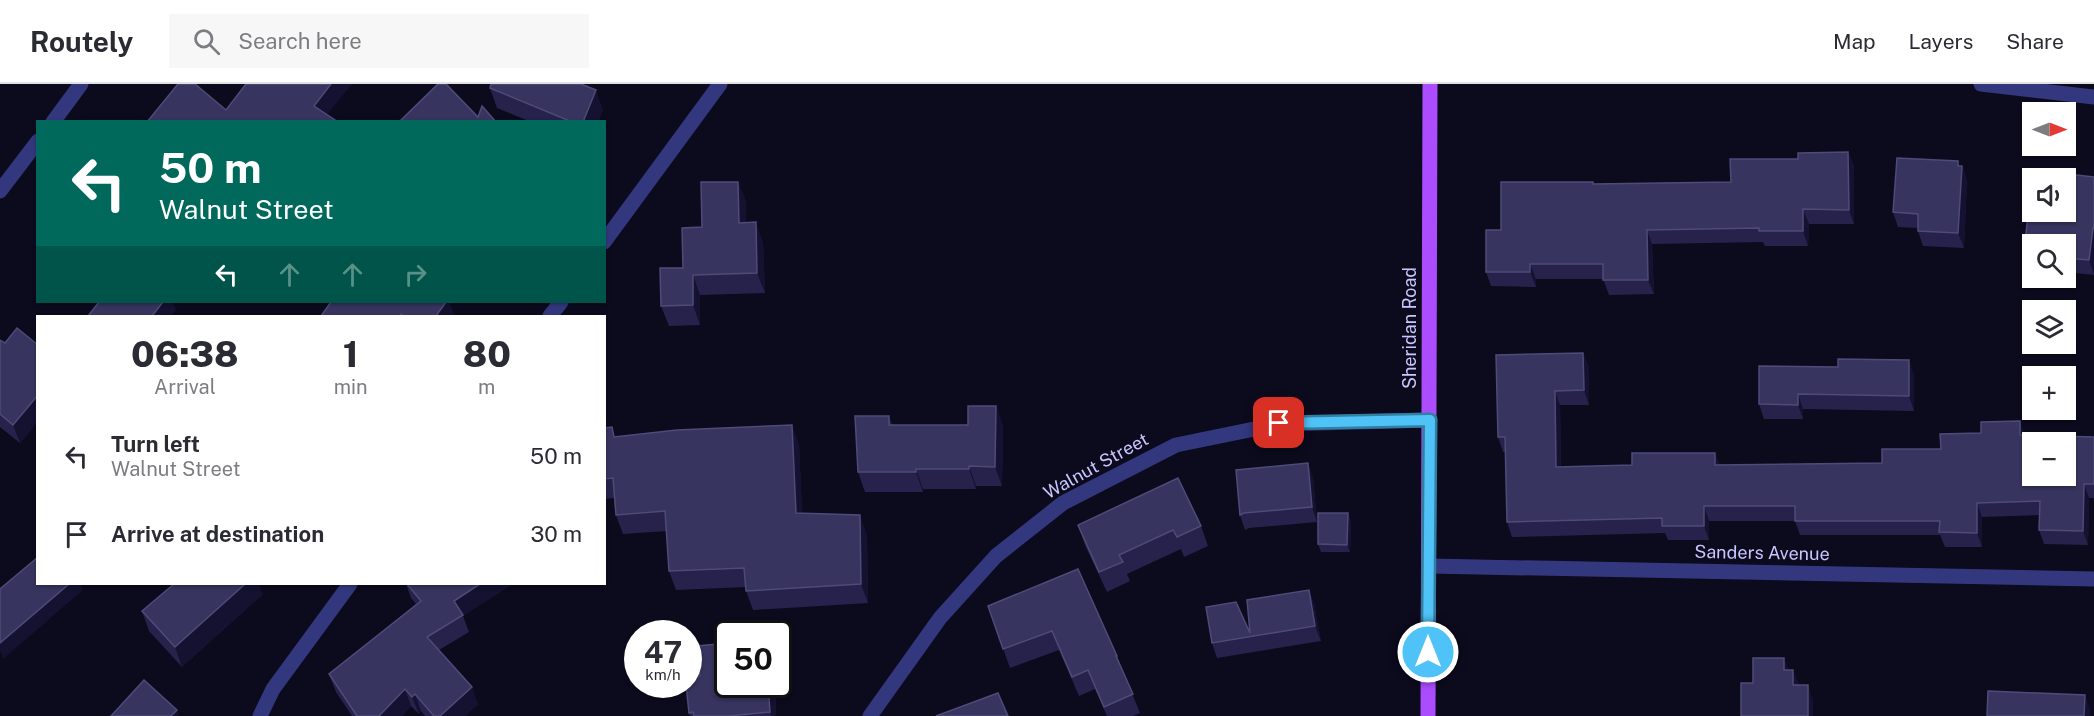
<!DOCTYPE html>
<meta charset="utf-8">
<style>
body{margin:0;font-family:"Public Sans",sans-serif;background:#f7f7f7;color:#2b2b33;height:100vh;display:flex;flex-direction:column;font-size:22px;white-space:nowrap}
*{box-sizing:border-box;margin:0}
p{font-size:20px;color:#7c7c81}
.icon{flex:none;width:33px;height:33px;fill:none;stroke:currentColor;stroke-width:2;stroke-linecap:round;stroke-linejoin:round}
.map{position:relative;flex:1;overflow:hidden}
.drawer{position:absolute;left:36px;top:231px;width:570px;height:270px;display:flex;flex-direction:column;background:#fff;border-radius:0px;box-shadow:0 2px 4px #0004}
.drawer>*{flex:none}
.guide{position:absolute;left:36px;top:36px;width:570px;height:183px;border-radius:0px;box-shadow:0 2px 4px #0004;background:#00695c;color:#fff;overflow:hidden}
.needle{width:39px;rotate:90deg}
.fabs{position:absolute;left:2022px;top:18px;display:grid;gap:12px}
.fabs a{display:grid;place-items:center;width:54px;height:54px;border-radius:0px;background:#fff;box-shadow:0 2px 4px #0004;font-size:30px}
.speed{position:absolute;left:624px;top:536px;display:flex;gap:12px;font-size:30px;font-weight:700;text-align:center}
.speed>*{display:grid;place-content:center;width:78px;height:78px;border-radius:50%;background:#fff;box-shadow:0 2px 4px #0004;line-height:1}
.speed small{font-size:15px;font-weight:400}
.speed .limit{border:3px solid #111;border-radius:9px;background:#fff;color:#111}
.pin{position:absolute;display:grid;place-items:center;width:51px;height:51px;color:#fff;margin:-26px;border-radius:12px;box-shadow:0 3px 9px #0006}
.me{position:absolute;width:66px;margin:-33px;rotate:0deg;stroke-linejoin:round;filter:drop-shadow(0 0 4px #0008)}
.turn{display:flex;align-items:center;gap:21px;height:126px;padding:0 24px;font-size:27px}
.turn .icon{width:78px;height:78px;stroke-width:2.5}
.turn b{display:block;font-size:42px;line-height:51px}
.lanes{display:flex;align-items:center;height:57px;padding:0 24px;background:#0003;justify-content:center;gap:30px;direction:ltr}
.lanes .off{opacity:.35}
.eta{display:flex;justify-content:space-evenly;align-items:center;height:102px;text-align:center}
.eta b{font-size:36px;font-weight:800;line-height:42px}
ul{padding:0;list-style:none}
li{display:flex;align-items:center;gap:18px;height:78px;padding:0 24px}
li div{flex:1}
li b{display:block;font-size:22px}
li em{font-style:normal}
header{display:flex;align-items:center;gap:36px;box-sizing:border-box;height:84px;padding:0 30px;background:#fff;border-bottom:2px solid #e1e1e2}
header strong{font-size:28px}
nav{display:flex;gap:33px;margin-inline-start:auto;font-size:21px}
.search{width:420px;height:54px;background:#f7f7f7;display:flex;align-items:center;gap:15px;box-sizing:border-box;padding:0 21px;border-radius:0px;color:#7c7c81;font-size:22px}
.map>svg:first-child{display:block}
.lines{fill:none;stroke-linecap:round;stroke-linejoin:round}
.minor{stroke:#33387e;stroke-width:15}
.major{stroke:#ab4dff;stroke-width:15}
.wall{fill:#26224c;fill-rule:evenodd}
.shaded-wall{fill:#141131}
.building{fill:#37345f;stroke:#4e4b78;stroke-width:1.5;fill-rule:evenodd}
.route-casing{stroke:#337fa1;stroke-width:15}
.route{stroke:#4fc3f7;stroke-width:10}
.labels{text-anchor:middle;stroke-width:5;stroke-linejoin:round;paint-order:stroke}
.street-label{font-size:18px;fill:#c7c6ff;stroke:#0c0a1d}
</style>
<header>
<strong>Routely</strong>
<div class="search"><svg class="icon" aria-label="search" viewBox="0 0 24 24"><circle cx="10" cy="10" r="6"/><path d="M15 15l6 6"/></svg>Search here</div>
<nav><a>Map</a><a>Layers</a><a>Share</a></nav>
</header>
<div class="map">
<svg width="2094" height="632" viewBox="0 0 2094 632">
<rect width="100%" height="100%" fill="#0c0a1d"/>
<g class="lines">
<!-- minor -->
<g class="minor">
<polyline points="1981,0 2094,13"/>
<polyline points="53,38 81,0"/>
<polyline points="0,107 38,57"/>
<polyline points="604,158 720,0"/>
<polyline points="550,232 561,218"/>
<polyline points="1429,482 2094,495"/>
<polyline points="260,632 273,605 350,500"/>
<polyline points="870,632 940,534 996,472 1063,419 1176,361 1279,340 1430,336"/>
</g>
<!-- major -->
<polyline class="major" points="1428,632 1430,0"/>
</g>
<!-- wall -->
<g class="wall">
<polygon points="587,1 603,26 598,38 531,38 497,24 490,4"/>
<polygon points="1848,68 1854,82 1854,140 1809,140 1808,162 1765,162 1763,158 1652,160 1654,210 1609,211 1603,195 1536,195 1536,203 1491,202 1486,188 1501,146 1593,98 1594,100 1731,98 1798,75"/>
<polygon points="1959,82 1962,82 1967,96 1964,164 1923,162 1918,147 1918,144 1898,143 1893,128"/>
<path d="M2033 86 2094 93V191L2066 188V160H2032V191L2028 190 2023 176ZM2032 94H2066V128H2032Z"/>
<polygon points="738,98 746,118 746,139 763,158 765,209 700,211 700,241 669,242 661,222 683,184 702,143"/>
<polygon points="0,256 5,259 38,261 38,337 20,359 0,343"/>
<polygon points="1583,269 1589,284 1589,321 1560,321 1561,383 1882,379 1941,365 2025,351 2094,353 2094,414 2089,414 2088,461 2044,460 2039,446 2039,431 1982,433 1982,463 1945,463 1940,451 1800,451 1795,437 1709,437 1709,456 1668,456 1665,449 1512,453 1507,438 1506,368 1503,368 1498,353"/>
<polygon points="1759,282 1914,291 1914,327 1803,325 1803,335 1764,335 1759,320"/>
<polygon points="996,322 1003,342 1002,402 976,402 976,405 923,405 923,408 865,408 858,388 889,332 892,341 968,341"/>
<polygon points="604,344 615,353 799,360 802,429 867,451 868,519 753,526 746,507 746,503 676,506 669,487 667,447 623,450 616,431 614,414 604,415"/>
<polygon points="1313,393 1317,438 1249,444 1245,446 1240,431"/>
<polygon points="1348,429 1351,437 1350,468 1321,468 1318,460"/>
<polygon points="1078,441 1201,442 1208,462 1184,473 1181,465 1127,490 1130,497 1107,508 1085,461"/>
<polygon points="406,500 512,500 463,532 469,548 439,566 478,620 465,632 425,632 421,627 419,630 411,622 402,632 352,632 336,608 329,590 416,520 411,514"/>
<polygon points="1309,506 1314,520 1321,557 1217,574 1212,559 1250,549"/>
<polygon points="263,510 182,583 149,547 142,527"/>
<polygon points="988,522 1117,572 1140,629 1133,632 1107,632 1095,605 1079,612 1059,566 1010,584"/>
<polygon points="775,604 776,632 690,632 689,629"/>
</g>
<!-- shaded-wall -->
<g class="shaded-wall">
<polygon points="331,0 352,0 321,38 314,22"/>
<polygon points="596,6 603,26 598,38 583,38"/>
<polygon points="1848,68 1854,82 1854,140 1849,126"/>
<polygon points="1958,77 1961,87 1962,82 1967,96 1964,164 1958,149"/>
<polygon points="738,98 746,118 747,159 739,139"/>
<polygon points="1803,125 1809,140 1808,162 1803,147"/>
<polygon points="756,138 763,158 765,209 757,189"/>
<polygon points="2093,144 2094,148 2094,191 2089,176"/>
<polygon points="1647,146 1652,160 1654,210 1648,196"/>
<polygon points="1530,180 1536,195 1536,203 1530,188"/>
<polygon points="693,191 700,211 700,241 693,221"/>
<polygon points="163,218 173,218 176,226 171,232 152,232"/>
<polygon points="446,218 449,218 455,232 436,232"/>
<polygon points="1583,269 1589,284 1589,321 1584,306"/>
<polygon points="1909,276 1914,291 1914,327 1909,312"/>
<polygon points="1555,307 1560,321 1561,397 1556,383"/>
<polygon points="1798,310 1803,325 1803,335 1798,321"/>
<polygon points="38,311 38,337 20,359 13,341"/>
<polygon points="996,322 1003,342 1002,402 995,383"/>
<polygon points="2020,337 2025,351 2020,351"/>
<polygon points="792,341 799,360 803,448 796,429"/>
<polygon points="1715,369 1721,383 1715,381"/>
<polygon points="1308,379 1313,393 1317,438 1312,423"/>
<polygon points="969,382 976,402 976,405 969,385"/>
<polygon points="916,385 923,405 923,408 916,388"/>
<polygon points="2084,400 2089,414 2088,461 2083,447"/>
<polygon points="1977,419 1982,433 1982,463 1977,449"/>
<polygon points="1704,422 1709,437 1709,456 1704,442"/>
<polygon points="1348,429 1351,437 1350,468 1347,461"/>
<polygon points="860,431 867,451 868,519 861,500"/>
<polygon points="69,500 81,500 83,506 3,575 0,567 0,559"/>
<polygon points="245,500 259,500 263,510 182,583 175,563"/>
<polygon points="480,500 512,500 463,532 454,517"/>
<polygon points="1309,506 1314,520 1321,557 1315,542"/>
<polygon points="1784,574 1790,589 1784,586"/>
<polygon points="1793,586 1799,600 1799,616 1793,601"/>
<polygon points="768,600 773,600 775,604 776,632 771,632 770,628"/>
<polygon points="1808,601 1813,616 1813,632 1808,632"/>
<polygon points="472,603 478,620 465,632 440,632"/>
<polygon points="405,605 411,622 402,632 379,632"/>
<polygon points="415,610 421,627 419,630 412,613"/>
<polygon points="2085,611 2090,625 2090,632 2084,632"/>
<polygon points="177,626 179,632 171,632"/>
</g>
<!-- building -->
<g class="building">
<polygon points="178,0 195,0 226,26 246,0 331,0 314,22 335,36 334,38 147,38"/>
<polygon points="438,0 446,0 478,33 482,22 496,38 399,38"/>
<polygon points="491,0 581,0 596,6 583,38 572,38 490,4"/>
<polygon points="1848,68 1849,126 1803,125 1803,147 1759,147 1759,144 1647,146 1648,196 1603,196 1603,180 1530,180 1530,188 1486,188 1486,146 1501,146 1501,98 1593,98 1593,100 1731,98 1730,75 1798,75 1798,69"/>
<polygon points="1897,74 1958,77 1958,82 1962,82 1958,149 1918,147 1918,130 1893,128"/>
<path d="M2033 86 2094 93V144H2093L2089 176 2066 174V160H2032V177L2023 176ZM2032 94H2066V128H2032Z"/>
<polygon points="701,98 738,98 739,139 756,138 757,189 693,191 693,221 661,222 660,184 683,184 682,144 702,143"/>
<polygon points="99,218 163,218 152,232 88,232"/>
<polygon points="331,218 446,218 436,232 404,232 401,230 400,232 321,232"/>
<polygon points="17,244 38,261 38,311 13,341 0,330 0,256 5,259"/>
<path d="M1583 269 1584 306 1555 307 1556 383 1632 381V369H1715V381L1882 379V365H1941L1940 350 1981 349V338L2020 337V351L2094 353V400H2084L2083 447 2039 446 2040 417 1977 419V449L1939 448 1940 437H1795V422H1704V442H1662V434L1507 438 1505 353H1498L1496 271ZM2032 358H2066V392H2032Z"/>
<polygon points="1838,275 1909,276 1909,312 1798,310 1798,321 1759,320 1759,282 1838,283"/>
<polygon points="968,322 996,322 995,383 969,382 969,385 916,385 916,388 858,388 855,332 889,332 889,341 968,341"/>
<polygon points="792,341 796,429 860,431 861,500 746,507 744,484 669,487 665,427 616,431 613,394 604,395 604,344 612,343 614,353 677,346"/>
<polygon points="1308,379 1312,423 1244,429 1240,431 1236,386"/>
<polygon points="1178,394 1201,442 1177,453 1173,446 1119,471 1123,478 1099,488 1078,441"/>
<polygon points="1318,429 1348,429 1347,461 1318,460"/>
<polygon points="38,473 38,500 69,500 0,559 0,505"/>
<polygon points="1078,485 1117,572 1116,572 1133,610 1104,623 1088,586 1072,593 1052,547 1003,565 988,522"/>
<polygon points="174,500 245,500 175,563 142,527"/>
<polygon points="407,500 480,500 454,517 463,531 427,553 472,603 440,632 434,632 415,610 412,613 405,605 379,632 357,632 329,590 421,517"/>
<polygon points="1309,506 1315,542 1212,559 1206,523 1236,518 1250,549 1247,516"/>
<polygon points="728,559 728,600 768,600 770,628 729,632 694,632 693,628 689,629 686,600 688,600 688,593 700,592 697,562"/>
<polygon points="1753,574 1784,574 1784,586 1793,586 1793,601 1808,601 1808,632 1741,632 1741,599 1753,599"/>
<polygon points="144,596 177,626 171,632 111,632"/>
<polygon points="1988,607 2085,611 2084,632 1987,632"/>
<polygon points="998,609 1008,632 936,632"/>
</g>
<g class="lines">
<!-- route casing -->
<g class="route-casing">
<polyline id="route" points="1279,339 1430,336 1428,568"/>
</g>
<!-- route -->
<use href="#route" class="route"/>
</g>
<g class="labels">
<!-- street labels -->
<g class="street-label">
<text transform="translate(1410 244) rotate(-90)" y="6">Sheridan Road</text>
<text transform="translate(1096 382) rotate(-29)" y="6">Walnut Street</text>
<text transform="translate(1762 469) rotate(1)" y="6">Sanders Avenue</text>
</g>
</g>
</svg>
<div class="fabs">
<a><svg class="needle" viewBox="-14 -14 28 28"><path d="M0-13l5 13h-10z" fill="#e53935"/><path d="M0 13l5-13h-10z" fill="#7c7c81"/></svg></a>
<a><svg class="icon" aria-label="sound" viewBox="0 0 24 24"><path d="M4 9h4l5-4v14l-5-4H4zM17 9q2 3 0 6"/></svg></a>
<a><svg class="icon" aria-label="search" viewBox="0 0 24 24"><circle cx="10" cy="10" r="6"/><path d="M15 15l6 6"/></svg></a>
<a><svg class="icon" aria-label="layers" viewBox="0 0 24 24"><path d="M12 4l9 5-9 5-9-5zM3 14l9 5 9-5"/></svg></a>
<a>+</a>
<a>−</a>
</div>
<div class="speed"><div>47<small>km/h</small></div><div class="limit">50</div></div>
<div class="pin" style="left:1279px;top:339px;background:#d93025"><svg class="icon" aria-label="arrive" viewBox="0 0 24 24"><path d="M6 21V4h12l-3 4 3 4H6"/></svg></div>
<svg class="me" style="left:1428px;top:568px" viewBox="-20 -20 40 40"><circle r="17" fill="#4fc3f7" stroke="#fff" stroke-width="3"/><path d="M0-11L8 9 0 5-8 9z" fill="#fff"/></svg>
<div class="guide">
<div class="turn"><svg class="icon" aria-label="left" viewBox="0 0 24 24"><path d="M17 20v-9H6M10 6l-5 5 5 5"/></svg><div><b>50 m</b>Walnut Street</div></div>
<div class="lanes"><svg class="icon" aria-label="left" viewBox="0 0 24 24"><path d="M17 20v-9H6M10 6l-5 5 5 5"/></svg><svg class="icon off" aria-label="ahead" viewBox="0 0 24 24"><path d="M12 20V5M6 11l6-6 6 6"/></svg><svg class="icon off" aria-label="ahead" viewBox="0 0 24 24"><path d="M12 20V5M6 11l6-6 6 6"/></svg><svg class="icon off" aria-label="right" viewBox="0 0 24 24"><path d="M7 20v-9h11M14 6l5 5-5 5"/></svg></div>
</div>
<section class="drawer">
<div class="eta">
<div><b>06:38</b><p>Arrival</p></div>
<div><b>1</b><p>min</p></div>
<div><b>80</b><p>m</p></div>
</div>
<ul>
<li><svg class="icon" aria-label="left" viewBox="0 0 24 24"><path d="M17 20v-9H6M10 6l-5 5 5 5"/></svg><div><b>Turn left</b><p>Walnut Street</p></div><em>50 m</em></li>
<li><svg class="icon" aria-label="arrive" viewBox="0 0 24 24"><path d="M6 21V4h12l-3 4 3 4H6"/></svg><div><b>Arrive at destination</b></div><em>30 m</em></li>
</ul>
</section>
</div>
